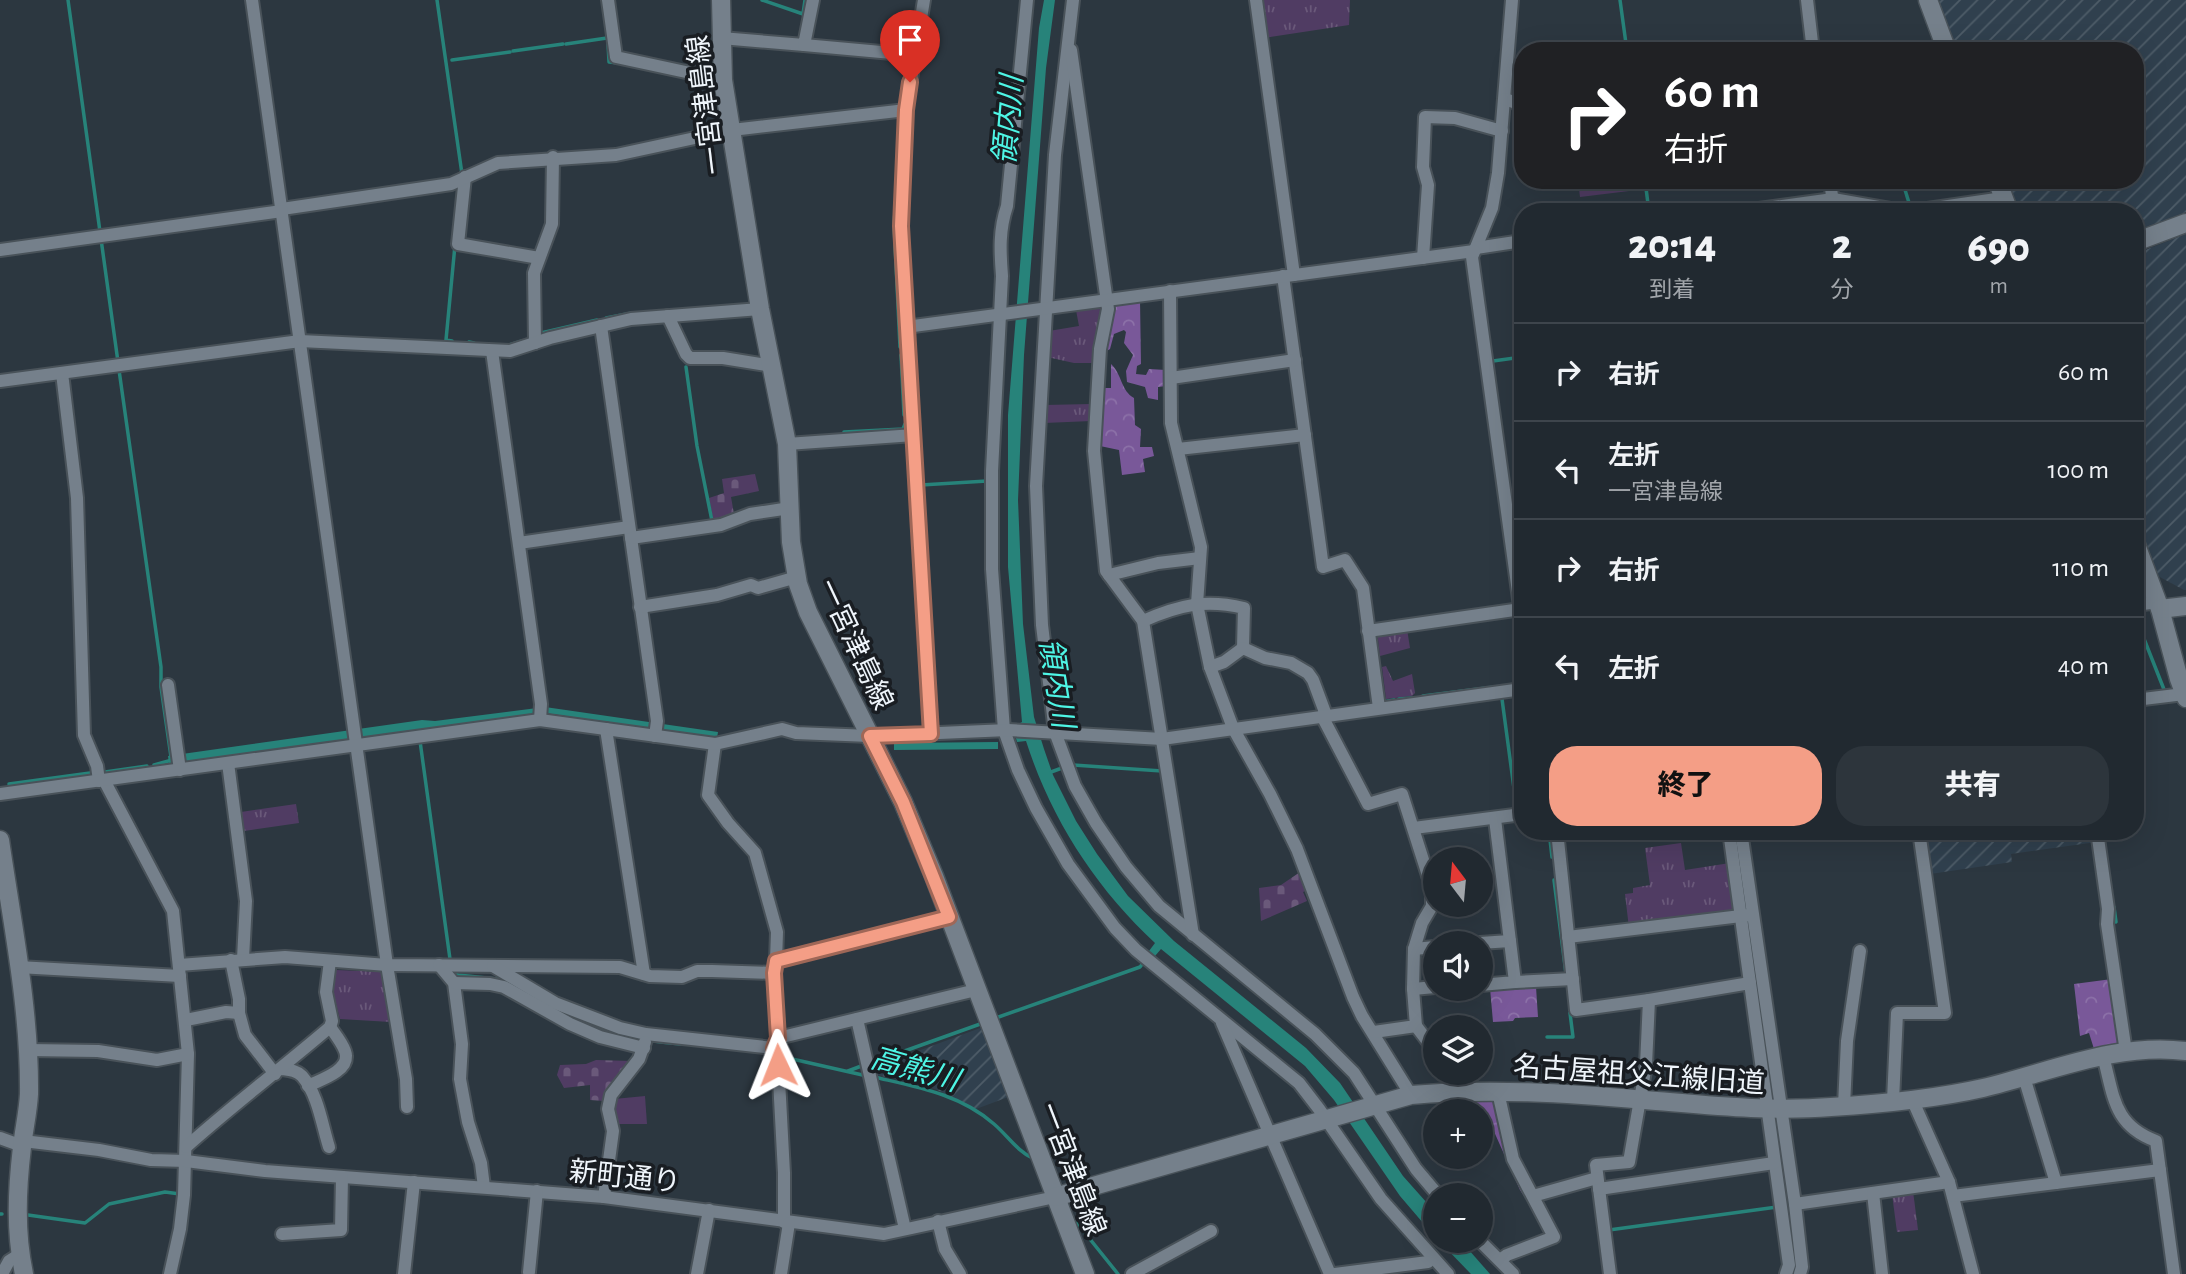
<!DOCTYPE html>
<html lang="ja">
<meta charset="utf-8">
<style>
body{margin:0;font-family:"Alegreya Sans","Noto Sans JP",sans-serif;background:#2d353c;color:#f1f3f6;height:100vh;display:flex;flex-direction:column;font-size:26px;white-space:nowrap}
*{box-sizing:border-box;margin:0}
p{font-size:23px;color:#a2a6ab}
.icon{flex:none;width:38px;height:38px;fill:none;stroke:currentColor;stroke-width:2;stroke-linecap:round;stroke-linejoin:round}
.map{position:relative;flex:1;overflow:hidden}
.drawer{position:absolute;left:1514px;top:203px;width:630px;height:637px;display:flex;flex-direction:column;background:#212930;border-radius:28px;box-shadow:0 7px 28px #0002,0 0 0 2px #3e454c}
.drawer>*{flex:none}
.banner{position:absolute;left:1514px;top:42px;width:630px;height:147px;border-radius:28px;box-shadow:0 7px 28px #0002,0 0 0 2px #3e454c;background:#202124;color:#fff;overflow:hidden}
.needle{width:46px;rotate:344deg}
.controls{position:absolute;left:1423px;top:847px;display:grid;gap:14px}
.controls a{display:grid;place-items:center;width:70px;height:70px;border-radius:50%;background:#212930;box-shadow:0 7px 28px #0002,0 0 0 2px #3e454c;font-size:35px}
.pin{position:absolute;display:grid;place-items:center;width:60px;height:60px;color:#fff;margin:-72px -30px;border-radius:50% 50% 50% 0;rotate:-45deg;box-shadow:0 0 7px #0007}
.pin .icon{rotate:45deg}
.me{position:absolute;width:77px;margin:-38px;rotate:358deg;stroke-linejoin:round;filter:drop-shadow(0 0 5px #0008)}
.turn{display:flex;align-items:center;gap:24px;height:147px;padding:0 35px;font-size:32px}
.turn .icon{width:91px;height:91px;stroke-width:2.5}
.turn b{display:block;font-size:49px;line-height:60px}
.eta{display:flex;justify-content:space-evenly;align-items:center;height:119px;text-align:center}
.eta b{font-size:42px;font-weight:800;line-height:49px}
.cta{display:flex;gap:14px;margin-top:auto;padding:14px 35px}
.cta a{flex:1;height:80px;border-radius:28px;background:#f49e86;color:#111;font-size:28px;font-weight:800;line-height:80px;text-align:center}
.cta a+a{background:#2d353c;color:#f1f3f6}
ul{padding:0;list-style:none}
li{display:flex;align-items:center;gap:21px;height:98px;padding:0 35px;border-top:2px solid #3e454c}
li div{flex:1}
li b{display:block;font-size:26px}
li em{font-style:normal}
.map>svg:first-child{display:block}
.industrial{fill:url(#industrial-furrows)}
.grass{fill:url(#grass-tufts)}
.forest{fill:url(#forest-crowns)}
.cemetery{fill:url(#cemetery-stones)}
.park{fill:#503c63}
.water{fill:#27837a}
.lines{fill:none;stroke-linecap:round;stroke-linejoin:round}
.stream{stroke:#27837a;stroke-width:3.5}
.street-casing{stroke:#495259;stroke-width:16}
.secondary-casing{stroke:#495259;stroke-width:21}
.street{stroke:#75808b;stroke-width:12}
.secondary{stroke:#75808b;stroke-width:18}
.route-casing{stroke:#9f6757;stroke-width:18}
.route{stroke:#f49e86;stroke-width:12}
.labels{text-anchor:middle;stroke-width:7;stroke-linejoin:round;paint-order:stroke}
.street-label{font-size:28px;fill:#eff5fb;stroke:#191d22}
.water-label{font-size:30px;font-style:italic;fill:#4ef5e5;stroke:#191d22}
</style>
<div class="map">
<svg width="2186" height="1274" viewBox="0 0 2186 1274">
<defs>
<pattern id="industrial-furrows" width="10" height="10" patternUnits="userSpaceOnUse" patternTransform="scale(1.75)"><rect width="10" height="10" fill="#30404e"/><path d="M-1 1l2-2M0 10L10 0M9 11l2-2" fill="none" stroke="#4e5c68"/></pattern>
<pattern id="grass-tufts" width="24" height="20" patternUnits="userSpaceOnUse" patternTransform="scale(1.75)"><rect width="24" height="20" fill="#503c63"/><path d="M3 7l-1-3M5 7V3M7 7l1-3M15 17l-1-3M17 17v-4M19 17l1-3" fill="none" stroke="#6a597a"/></pattern>
<pattern id="forest-crowns" width="20" height="18" patternUnits="userSpaceOnUse" patternTransform="scale(1.75)"><rect width="20" height="18" fill="#795899"/><path d="M2 6a3 3 0 1 1 6 0M12 15a3 3 0 1 1 6 0" fill="none" stroke="#8c71a8"/></pattern>
<pattern id="cemetery-stones" width="16" height="16" patternUnits="userSpaceOnUse" patternTransform="scale(1.75)"><rect width="16" height="16" fill="#503c63"/><path d="M2 7V4a2 2 0 0 1 4 0v3zM10 15v-3a2 2 0 0 1 4 0v3z" fill="#6a597a"/></pattern>
</defs>
<rect width="100%" height="100%" fill="#2c3740"/>
<!-- industrial -->
<g class="industrial">
<polygon points="1935,0 2186,0 2186,212 2135,232 2135,212 2016,212 2004,180 2135,180 2135,51 1955,51"/>
<polygon points="2186,234 2186,590 2184,590 2158,576 2155,577 2135,524 2135,254"/>
<polygon points="1924,831 2095,831 2097,842 2011,854 2012,862 1930,874"/>
<polygon points="983,1027 1011,1096 976,1109 935,1089 873,1074 872,1068"/>
</g>
<!-- grass -->
<g class="grass">
<polygon points="1259,0 1350,0 1349,25 1264,38"/>
<polygon points="1578,180 1627,180 1629,191 1580,197"/>
<polygon points="1101,306 1104,309 1094,363 1074,363 1047,357 1049,331 1079,326 1076,310"/>
<polygon points="1092,404 1091,421 1044,423 1045,405"/>
<polygon points="1407,629 1410,648 1380,656 1377,631"/>
<polygon points="1386,666 1393,681 1412,674 1415,693 1412,696 1386,699 1382,667"/>
<polygon points="296,804 299,823 244,831 241,812"/>
<polygon points="1681,843 1685,870 1730,863 1737,913 1629,928 1625,894 1633,893 1633,888 1650,885 1645,848"/>
<polygon points="336,970 385,972 391,1022 340,1019 333,992"/>
<polygon points="1913,1191 1918,1230 1897,1232 1892,1194"/>
</g>
<!-- forest -->
<g class="forest">
<polygon points="1140,301 1141,364 1137,366 1136,374 1146,375 1149,369 1166,370 1166,386 1158,387 1158,400 1148,398 1145,387 1127,382 1126,371 1133,355 1124,343 1126,332 1124,330 1114,334 1110,349 1105,352 1114,306"/>
<path d="M1111 364C1122 374 1121 391 1134 398L1135 425 1141 429 1140 447H1152L1154 456 1143 459 1145 472 1122 475 1119 450 1100 446 1102 388H1111Z"/>
<polygon points="2112,979 2121,1039 2117,1043 2094,1049 2089,1033 2080,1036 2074,984"/>
<polygon points="1534,985 1536,987 1538,1017 1515,1018 1513,1021 1493,1022 1490,988"/>
<polygon points="1494,1098 1527,1195 1524,1196 1520,1190 1484,1109 1480,1106 1475,1108 1475,1111 1452,1111 1449,1105 1462,1099"/>
</g>
<!-- cemetery -->
<g class="cemetery">
<polygon points="755,474 759,491 731,497 734,514 713,519 709,498 724,493 722,479"/>
<polygon points="1303,870 1310,889 1303,892 1307,901 1261,921 1259,888 1281,885"/>
<polygon points="596,1060 632,1061 604,1101 590,1100 590,1085 564,1088 557,1075 560,1065 586,1064"/>
</g>
<!-- park -->
<polygon class="park" points="645,1096 647,1124 616,1124 614,1099"/>
<!-- water -->
<g class="water">
<path d="M1044 0H1055L1046 68 1024 355 1018 500 1023 624 1034 717 1044 749 1053 775 1076 821 1097 854 1128 896 1174 941 1306 1048 1340 1083 1403 1176 1435 1212V1237L1400 1196 1334 1100 1305 1066 1161 949 1155 956 1149 951 1155 943C1095 887 1051 819 1026 741L1017 742 1013 727 1022 722 1008 567V415L1039 28Z"/>
<polygon points="545,707 718,732 717,738 545,713 169,764 168,756 422,720 435,721"/>
<polygon points="998,742 998,749 894,750 894,743"/>
<polygon points="1439,1241 1461,1241 1490,1274 1471,1274"/>
</g>
<g class="lines">
<!-- stream -->
<g class="stream">
<polyline points="68,0 118,362"/>
<polyline points="437,0 462,174"/>
<polyline points="762,0 803,14 805,0"/>
<polyline points="1620,0 1627,51"/>
<polyline points="566,44 607,38"/>
<polyline points="608,44 609,62 618,63"/>
<polyline points="513,51 563,44"/>
<polyline points="452,60 510,52"/>
<polyline points="1645,180 1649,212"/>
<polyline points="1902,180 1910,206"/>
<polyline points="897,186 894,224 900,347"/>
<polyline points="1964,212 1997,207 1999,212"/>
<polyline points="606,318 632,313"/>
<polyline points="541,333 597,320"/>
<polyline points="452,341 446,340 455,245"/>
<polyline points="469,342 474,343"/>
<polyline points="506,346 522,341"/>
<polyline points="901,355 904,415"/>
<polyline points="1493,361 1522,357"/>
<polyline points="686,367 697,446 712,521"/>
<polyline points="119,370 161,667 161,687 171,757"/>
<polyline points="844,432 903,429 905,424"/>
<polyline points="921,485 987,481"/>
<polyline points="2135,616 2165,692"/>
<polyline points="1423,696 1494,687"/>
<polyline points="1383,698 1383,702 1394,700"/>
<polyline points="1399,699 1413,698"/>
<polyline points="1502,699 1517,811"/>
<polyline points="420,741 450,959"/>
<polyline points="154,765 172,760"/>
<polyline points="1073,765 1162,771"/>
<polyline points="105,772 147,766"/>
<polyline points="1051,772 1062,768"/>
<polyline points="9,784 90,773"/>
<polyline points="1519,821 1522,820"/>
<polyline points="1549,831 1552,857"/>
<polyline points="1554,880 1566,974"/>
<polyline points="2114,907 2116,922"/>
<polyline points="453,971 458,975 506,980"/>
<path d="M565 1013C601 1033 639 1041 681 1044"/>
<polyline points="1762,1017 1773,1101"/>
<polyline points="993,1019 1140,967 1143,963"/>
<polyline points="1547,1037 1573,1037 1570,1013"/>
<polyline points="779,1056 867,1076"/>
<polyline points="871,1063 983,1023"/>
<polyline points="848,1071 864,1065"/>
<path d="M874 1077C917 1087 960 1094 994 1124 1008 1136 1017 1151 1034 1159"/>
<polyline points="1776,1117 1788,1209"/>
<polyline points="0,1214 2,1214"/>
<polyline points="1789,1214 1795,1265 1793,1274"/>
<polyline points="28,1215 85,1223 109,1204 165,1192 180,1194"/>
<polyline points="1077,1223 1118,1274"/>
<polyline points="1609,1230 1777,1207"/>
</g>
<!-- street casing -->
<g class="street-casing">
<g id="street">
<polyline points="252,0 387,965 406,1079 407,1107"/>
<polyline points="608,0 616,57 723,80"/>
<polyline points="924,0 906,110 901,226 931,734"/>
<path d="M1027 0 1007 206C999 230 1000 251 1002 276L992 471V569L1004 730 1018 770 1036 808 1068 864 1115 928 1136 950 1299 1083 1319 1109 1381 1199 1448 1274"/>
<polyline points="1073,0 1055,155 1036,486 1042,625 1055,732 1075,786 1096,823 1126,867 1159,906 1315,1034 1354,1073 1416,1169 1438,1195"/>
<polyline points="1256,0 1294,275"/>
<polyline points="1512,0 1498,173 1492,208 1472,257 1522,621"/>
<polyline points="1807,0 1813,51"/>
<polyline points="721,38 804,45 813,0"/>
<polyline points="804,45 914,55"/>
<polyline points="1071,50 1108,309 1100,349 1094,451 1106,571 1143,621 1193,935"/>
<polyline points="1505,99 1522,105"/>
<polyline points="465,177 458,244 539,258"/>
<polyline points="1830,180 1834,212"/>
<polyline points="282,209 451,184 498,163 616,155 732,130 906,110"/>
<polyline points="1737,212 1833,199 1907,212"/>
<polyline points="1907,212 2003,198"/>
<polyline points="1476,248 1522,241"/>
<polyline points="0,250 282,211"/>
<polyline points="1423,258 1428,185 1423,167 1425,117 1455,118 1502,131"/>
<polyline points="1283,276 1323,567 1345,560 1363,588 1379,708"/>
<polyline points="1170,291 1171,423 1201,547 1197,604 1210,667 1233,728 1270,794 1297,849 1353,997 1362,1016 1411,1095"/>
<polyline points="668,316 686,354 690,358 723,358 772,366"/>
<polyline points="601,326 657,721 655,736"/>
<polyline points="906,327 1474,251"/>
<polyline points="535,343 534,273 552,224 553,157"/>
<polyline points="492,351 541,704 540,720"/>
<polyline points="62,373 77,498 84,735 97,766 99,781"/>
<polyline points="1171,378 1295,360"/>
<polyline points="0,381 300,341 510,351 550,338 631,319 760,309"/>
<polyline points="787,444 914,435"/>
<polyline points="1178,449 1305,435"/>
<polyline points="631,538 721,525 750,514 790,508"/>
<polyline points="519,543 629,527"/>
<polyline points="1109,575 1158,563 1200,558"/>
<polyline points="2135,605 2158,602"/>
<polyline points="640,607 717,595 751,585 758,588 797,577"/>
<path d="M1143 621C1179 605 1205 599 1244 608L1243 648"/>
<polyline points="1368,631 1521,609"/>
<polyline points="1210,667 1224,662 1243,648 1265,658 1291,663 1308,673 1313,680 1326,715"/>
<polyline points="168,685 180,770"/>
<polyline points="2135,700 2184,694"/>
<polyline points="1322,716 1368,804 1402,794 1432,888 1432,906 1422,923 1414,949"/>
<polyline points="606,729 644,974"/>
<polyline points="715,744 708,795 728,823 755,853 777,932 776,961"/>
<polyline points="228,763 246,901 243,959"/>
<polyline points="104,780 173,911 188,1054 184,1195 180,1229 170,1274"/>
<polyline points="0,794 540,720 715,744 782,729 796,733 870,736 1008,730 1162,739 1522,689"/>
<polyline points="1414,828 1522,814"/>
<polyline points="1557,831 1576,1010 1649,1000 1646,1065 1629,1162 1596,1165 1610,1274"/>
<polyline points="1729,831 1789,1265 1786,1274"/>
<polyline points="1741,831 1795,1204 1949,1182"/>
<polyline points="2097,831 2108,909 2107,924 2126,1052"/>
<polyline points="1568,937 1749,915"/>
<polyline points="1480,943 1510,941"/>
<polyline points="231,960 239,999 239,1013 245,1035 275,1074"/>
<polyline points="179,965 285,957 387,965 620,967 650,976 682,977 697,971 712,971 774,973"/>
<polyline points="439,965 454,983 462,1044 460,1079 468,1122 481,1163 484,1187"/>
<polyline points="493,966 555,1003 620,1028 646,1034 774,1048"/>
<polyline points="18,967 180,976"/>
<polyline points="1515,982 1573,979"/>
<polyline points="454,983 490,984 504,987 570,1024 600,1037 644,1048"/>
<polyline points="1480,985 1515,982 1495,819"/>
<polyline points="1413,989 1414,949 1435,947"/>
<polyline points="1649,1000 1750,983"/>
<polyline points="857,1019 905,1229"/>
<polyline points="186,1020 226,1012 239,1013"/>
<polyline points="1222,1023 1330,1274"/>
<polyline points="1416,1026 1435,1051"/>
<polyline points="1374,1032 1416,1026 1413,989 1435,987"/>
<polyline points="778,1038 976,990"/>
<polyline points="28,1050 98,1051 157,1060 188,1054"/>
<path d="M2103 1056C2114 1096 2113 1125 2156 1141L2174 1274"/>
<path d="M281 1069C289 1070 296 1070 302 1076 318 1094 322 1125 329 1147"/>
<polyline points="1452,1073 1456,1079 1459,1091"/>
<polyline points="2024,1077 2056,1183"/>
<path d="M308 1086C319 1080 347 1072 346 1056 346 1048 335 1034 330 1027"/>
<polyline points="1498,1092 1513,1159 1554,1237 1507,1255 1500,1260"/>
<polyline points="1912,1099 1949,1182 1973,1274"/>
<polyline points="1893,1101 1897,1013 1945,1013 1919,831"/>
<polyline points="1844,1106 1847,1041 1860,951"/>
<polyline points="0,1138 22,1146"/>
<polyline points="23,1141 99,1150 151,1160 186,1161 265,1171 604,1197 884,1234 1055,1197"/>
<path d="M186 1147C233 1105 282 1068 330 1027L332 1021 326 992 330 961"/>
<polyline points="1599,1189 1774,1163"/>
<polyline points="1873,1193 1882,1274"/>
<polyline points="1533,1196 1597,1178"/>
<polyline points="1953,1196 2160,1170"/>
<polyline points="604,1197 613,1131 608,1109 611,1095 639,1059 645,1042"/>
<polyline points="1795,1204 1802,1267 1800,1274"/>
<polyline points="938,1221 945,1249 960,1274"/>
<polyline points="784,1222 784,1173 778,1061 774,1048 778,1038 774,973 776,961 949,917"/>
<polyline points="282,1234 341,1230 342,1177"/>
<polyline points="1480,1241 1513,1274"/>
<polyline points="529,1272 537,1191"/>
<polyline points="2,1274 9,1261 20,1254"/>
<polyline points="404,1274 414,1182"/>
<polyline points="697,1274 709,1210"/>
<polyline points="781,1274 789,1223"/>
<polyline points="1132,1274 1211,1231"/>
<polyline points="1335,1274 1428,1262"/>
</g>
</g>
<!-- secondary casing -->
<g class="secondary-casing">
<g id="secondary">
<polyline points="721,0 723,80 760,309 787,444 791,542 798,584 808,612 903,802 934,876 1085,1274"/>
<polyline points="1928,0 1947,51"/>
<polyline points="1997,180 2009,212"/>
<polyline points="2135,242 2186,223"/>
<polyline points="2135,542 2160,609 2179,679 2186,698"/>
<polyline points="2160,609 2186,606"/>
<path d="M0 840C12 923 30 1009 29 1094 28 1112 24 1129 22 1147 17 1190 15 1231 24 1274"/>
<path d="M1055 1197 1411 1095C1488 1088 1568 1093 1645 1100 1707 1105 1768 1112 1831 1107 1881 1104 1934 1099 1983 1088 2050 1072 2117 1042 2186 1051"/>
</g>
</g>
<!-- street -->
<use href="#street" class="street"/>
<!-- secondary -->
<use href="#secondary" class="secondary"/>
</g>
<g class="lines">
<!-- route casing -->
<g class="route-casing">
<polyline id="route" points="778,1065 774,1048 778,1038 774,973 776,961 949,917 903,802 870,736 931,734 901,226 906,110 910,82"/>
</g>
<!-- route -->
<use href="#route" class="route"/>
</g>
<g class="labels">
<!-- street labels -->
<g class="street-label">
<text transform="translate(705 105) rotate(-97)" y="10">一宮津島線</text>
<text transform="translate(856 644) rotate(65)" y="10">一宮津島線</text>
<text transform="translate(1639 1074) rotate(4)" y="10">名古屋祖父江線旧道</text>
<text transform="translate(1073 1169) rotate(69)" y="10">一宮津島線</text>
<text transform="translate(625 1176) rotate(6)" y="10">新町通り</text>
</g>
<!-- water labels -->
<g class="water-label">
<text transform="translate(1008 120) rotate(-85)" y="10">領内川</text>
<text transform="translate(1057 683) rotate(81)" y="10">領内川</text>
<text transform="translate(915 1069) rotate(16)" y="10">高熊川</text>
</g>
</g>
</svg>
<div class="controls">
<a><svg class="needle" viewBox="-14 -14 28 28"><path d="M0-13l5 13h-10z" fill="#e53935"/><path d="M0 13l5-13h-10z" fill="#a2a6ab"/></svg></a>
<a><svg class="icon" aria-label="sound" viewBox="0 0 24 24"><path d="M4 9h4l5-4v14l-5-4H4zM17 9q2 3 0 6"/></svg></a>
<a><svg class="icon" aria-label="layers" viewBox="0 0 24 24"><path d="M12 4l9 5-9 5-9-5zM3 14l9 5 9-5"/></svg></a>
<a>+</a>
<a>−</a>
</div>
<div class="pin" style="left:910px;top:82px;background:#d93025"><svg class="icon" aria-label="arrive" viewBox="0 0 24 24"><path d="M6 21V4h12l-3 4 3 4H6"/></svg></div>
<svg class="me" style="left:778px;top:1065px" viewBox="-20 -20 40 40"><path d="M0-17L14 15 0 8-14 15z" fill="#f49e86" stroke="#fff" stroke-width="4"/></svg>
<div class="banner">
<div class="turn"><svg class="icon" aria-label="right" viewBox="0 0 24 24"><path d="M7 20v-9h11M14 6l5 5-5 5"/></svg><div><b>60 m</b>右折</div></div>
</div>
<section class="drawer">
<div class="eta">
<div><b>20:14</b><p>到着</p></div>
<div><b>2</b><p>分</p></div>
<div><b>690</b><p>m</p></div>
</div>
<ul>
<li><svg class="icon" aria-label="right" viewBox="0 0 24 24"><path d="M7 20v-9h11M14 6l5 5-5 5"/></svg><div><b>右折</b></div><em>60 m</em></li>
<li><svg class="icon" aria-label="left" viewBox="0 0 24 24"><path d="M17 20v-9H6M10 6l-5 5 5 5"/></svg><div><b>左折</b><p>一宮津島線</p></div><em>100 m</em></li>
<li><svg class="icon" aria-label="right" viewBox="0 0 24 24"><path d="M7 20v-9h11M14 6l5 5-5 5"/></svg><div><b>右折</b></div><em>110 m</em></li>
<li><svg class="icon" aria-label="left" viewBox="0 0 24 24"><path d="M17 20v-9H6M10 6l-5 5 5 5"/></svg><div><b>左折</b></div><em>40 m</em></li>
</ul>
<div class="cta"><a>終了</a><a>共有</a></div>
</section>
</div>
